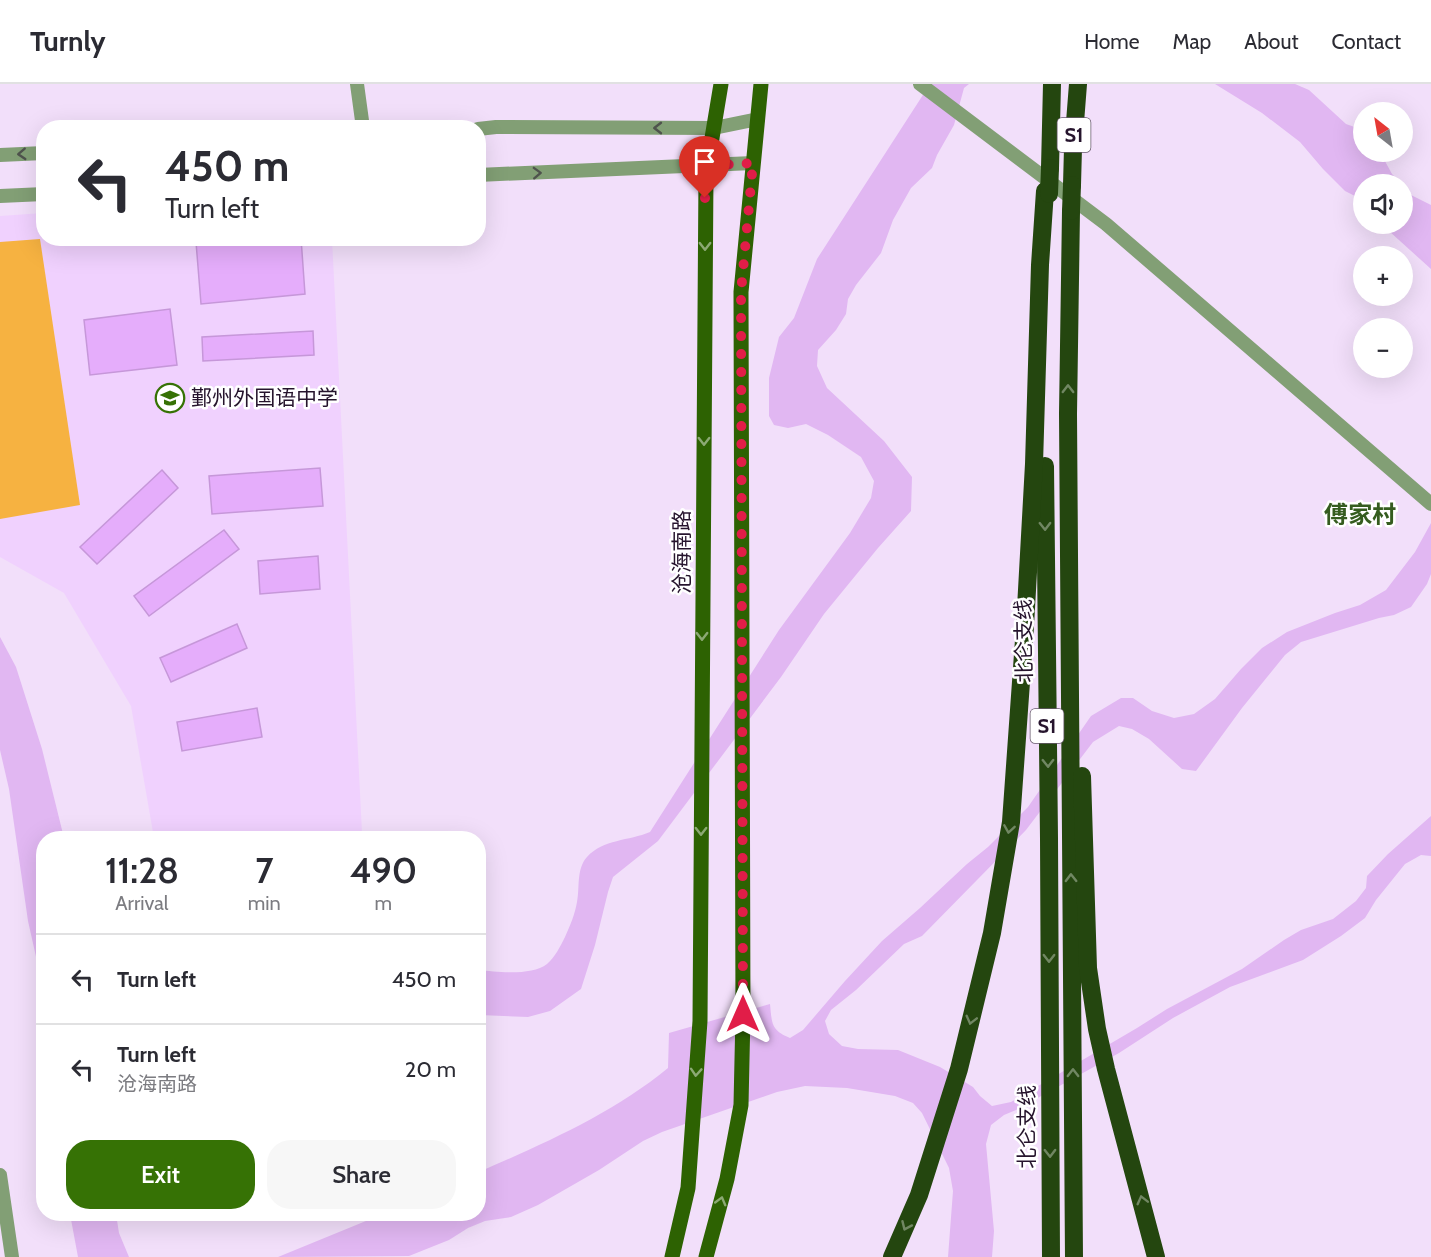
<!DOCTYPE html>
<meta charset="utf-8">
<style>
body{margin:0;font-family:Cabin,"Noto Sans SC",sans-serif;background:#f7f7f7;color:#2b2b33;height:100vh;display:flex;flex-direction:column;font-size:22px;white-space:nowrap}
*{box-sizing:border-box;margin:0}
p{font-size:20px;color:#7c7c81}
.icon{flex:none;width:33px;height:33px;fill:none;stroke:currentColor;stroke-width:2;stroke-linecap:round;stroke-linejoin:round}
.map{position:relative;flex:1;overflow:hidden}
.panel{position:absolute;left:36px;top:747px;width:450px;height:390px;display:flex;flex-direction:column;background:#fff;border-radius:24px;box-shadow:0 6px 24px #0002}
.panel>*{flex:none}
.guide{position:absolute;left:36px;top:36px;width:450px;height:126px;border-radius:24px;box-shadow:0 6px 24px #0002;background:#fff;color:#2b2b33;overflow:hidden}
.needle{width:39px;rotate:329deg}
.controls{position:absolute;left:1353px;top:18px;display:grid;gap:12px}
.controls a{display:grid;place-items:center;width:60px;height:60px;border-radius:50%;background:#fff;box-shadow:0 6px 24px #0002;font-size:30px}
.pin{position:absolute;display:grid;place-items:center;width:51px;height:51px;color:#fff;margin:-62px -26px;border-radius:50% 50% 50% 0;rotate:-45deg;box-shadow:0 0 6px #0007}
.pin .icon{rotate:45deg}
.me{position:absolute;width:66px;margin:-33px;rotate:0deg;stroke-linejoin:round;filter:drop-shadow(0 0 4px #0008)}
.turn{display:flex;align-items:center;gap:21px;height:126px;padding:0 30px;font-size:27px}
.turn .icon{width:78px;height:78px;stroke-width:2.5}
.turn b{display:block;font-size:42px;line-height:51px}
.eta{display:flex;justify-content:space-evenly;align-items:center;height:102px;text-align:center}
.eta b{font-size:36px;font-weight:600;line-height:42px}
.action{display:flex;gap:12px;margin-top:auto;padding:12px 30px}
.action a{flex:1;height:69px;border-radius:24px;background:#367205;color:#fff;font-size:24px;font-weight:600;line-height:69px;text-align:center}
.action a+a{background:#f7f7f7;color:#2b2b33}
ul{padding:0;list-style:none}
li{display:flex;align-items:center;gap:18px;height:90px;padding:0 30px;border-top:2px solid #e1e1e2}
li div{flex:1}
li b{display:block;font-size:22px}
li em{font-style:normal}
header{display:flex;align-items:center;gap:36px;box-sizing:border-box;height:84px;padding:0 30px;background:#fff;border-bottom:2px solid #e1e1e2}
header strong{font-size:28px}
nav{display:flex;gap:33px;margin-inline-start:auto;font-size:21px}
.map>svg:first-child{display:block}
.built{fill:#f0d1fe}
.green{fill:#f6b241}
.water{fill:#e1b7f2}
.building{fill:#e5adfb;stroke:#c697d9;stroke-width:1.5}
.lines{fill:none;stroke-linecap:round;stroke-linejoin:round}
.minor{stroke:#829f75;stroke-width:14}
.major{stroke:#2d6202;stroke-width:15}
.highway{stroke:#24460f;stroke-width:18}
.highway-bridge{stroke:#24460f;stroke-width:18}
.oneway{stroke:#4f534d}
.oneway2{stroke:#8ca974}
.oneway3{stroke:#718763}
.route{stroke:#e11d48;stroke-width:10;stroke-dasharray:0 18}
.labels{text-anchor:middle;stroke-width:5;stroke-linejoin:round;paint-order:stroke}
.shield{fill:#fff;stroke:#675a6c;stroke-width:1.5}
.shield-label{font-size:20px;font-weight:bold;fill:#26142d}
.poi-label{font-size:21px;fill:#26142d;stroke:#fff;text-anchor:start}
.street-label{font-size:21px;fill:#26142d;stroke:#fff}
.quarter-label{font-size:24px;font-weight:bold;fill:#355c1f;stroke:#fff}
</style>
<header>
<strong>Turnly</strong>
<nav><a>Home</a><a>Map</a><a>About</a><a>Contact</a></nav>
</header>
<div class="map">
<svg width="1431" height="1173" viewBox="0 0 1431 1173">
<rect width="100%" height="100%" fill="#f2dffa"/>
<!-- built -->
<polygon class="built" points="43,129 44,154 332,155 362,748 331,754 154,754 131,622 64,509 0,473 0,132"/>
<!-- green -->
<polygon class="green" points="40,155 80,421 0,435 0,158"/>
<!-- water -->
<g class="water">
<path d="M930 0H969L964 4 954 41 937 71 932 84 911 104 893 136 881 169 856 201 848 215 846 230 836 246 818 266 817 282 827 304 884 357 912 393 911 427 878 464 824 530 781 593 658 757 613 793 608 808 595 861 581 905 550 927 528 933 479 931V886C497 888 532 892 547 880 555 873 560 863 565 853 570 842 575 830 577 818 580 804 576 785 587 773 603 755 629 757 650 748L779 546 850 449 871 414 874 397 861 373 828 351 806 340 788 344 774 341 769 332V294L779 253 794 234 817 175Z"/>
<polygon points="1215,0 1295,0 1309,6 1346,40 1363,46 1364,68 1380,68 1392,90 1402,100 1364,100 1363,116 1345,107 1323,85 1300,58 1262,29"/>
<polygon points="1403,101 1411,111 1431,121 1431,185 1389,147 1385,140 1402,140"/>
<path d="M1431 439V490L1427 500 1411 523 1394 531 1379 534 1301 558 1285 571 1242 624 1196 687 1182 685 1149 655 1132 645 1119 642 1093 658 1026 746 922 852 904 860 856 906 831 926 825 937 829 950 842 962 858 965 898 966 940 983 973 1003 980 1012 992 1022 1011 1018 1137 944 1167 925 1242 885 1284 856 1301 846 1333 835 1356 817 1366 804 1367 792 1388 770 1431 732V772L1421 771 1405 780 1376 816 1365 834 1341 852 1303 876 1230 903 1173 934 1119 969 1016 1026 1004 1031 991 1041 986 1060 994 1147 992 1173H948L953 1107 949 1084 922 1029 913 1019 895 1012 847 1004 805 1002 777 1008 662 1048 643 1057 599 1086 538 1121 511 1133 485 1137 468 1144 449 1156 409 1172 278 1173 383 1130H478L479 1088C545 1059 612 1030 668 984L669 949 770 920C772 940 771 946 790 954L803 946 845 897 882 857 920 824 967 780 988 763 1028 723 1091 632 1121 614H1133L1152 627 1174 634 1194 630 1215 615 1241 585 1262 564 1287 548 1335 529 1360 521 1386 506 1415 468Z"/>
<polygon points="0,553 16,583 42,665 64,754 44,754 43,904 28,837 9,705 0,666"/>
<polygon points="70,1130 116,1130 119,1149 129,1173 78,1173"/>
</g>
<!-- building -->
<g class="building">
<polygon points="230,154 301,154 305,210 201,220 196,158"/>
<polygon points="170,225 177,281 90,291 84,236"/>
<polygon points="313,247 314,271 203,277 202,253"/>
<polygon points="320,384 323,422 212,430 209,392"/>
<polygon points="162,386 178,404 97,480 80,463"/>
<polygon points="224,446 239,465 149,532 134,512"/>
<polygon points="318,472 320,505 260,510 258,477"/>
<polygon points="237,540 247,564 171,598 160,574"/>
<polygon points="257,624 262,653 182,667 177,638"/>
</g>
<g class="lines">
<!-- minor -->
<g class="minor">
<polyline points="357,0 363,44"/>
<polyline points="920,0 1106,140 1431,420"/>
<polyline points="478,45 496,43 714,44 758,35"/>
<polyline points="0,71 44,69"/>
<polyline points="478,91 753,79"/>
<polyline points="0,112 44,110"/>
<polyline points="0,1091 12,1173"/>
</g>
<!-- major -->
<g class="major">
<polyline points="672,1173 688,1104 700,937 706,90 721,0"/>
<polyline points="706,1173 727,1095 741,1021 743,930 741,208 761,0"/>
</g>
<!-- highway -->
<g class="highway">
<polyline points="1050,84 1052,0"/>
<polyline points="1072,101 1073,64 1078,0"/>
<polyline points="1071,127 1068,330 1074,1173"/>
<polyline points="1045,382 1049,754 1051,1173"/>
<polyline points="1082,692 1088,884 1097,945 1106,985 1156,1173"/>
<polyline points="892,1173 919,1111 959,985 992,849 1011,738 1025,542 1034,380 1040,181 1045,107"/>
</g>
<!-- highway-bridge -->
<g class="highway-bridge">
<polyline points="1049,110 1050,84"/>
<polyline points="1071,127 1072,101"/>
</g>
</g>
<!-- one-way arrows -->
<defs><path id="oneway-chevron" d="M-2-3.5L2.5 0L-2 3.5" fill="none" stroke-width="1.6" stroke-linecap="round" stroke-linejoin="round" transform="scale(1.5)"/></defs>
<g class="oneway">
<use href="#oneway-chevron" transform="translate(658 44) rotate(-180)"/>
<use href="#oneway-chevron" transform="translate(22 70) rotate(177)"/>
<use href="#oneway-chevron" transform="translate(537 89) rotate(-2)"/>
</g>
<g class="oneway2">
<use href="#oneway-chevron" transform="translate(705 162) rotate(90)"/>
<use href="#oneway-chevron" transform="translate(704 357) rotate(90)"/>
<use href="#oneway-chevron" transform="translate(702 552) rotate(90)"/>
<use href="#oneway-chevron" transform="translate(701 747) rotate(90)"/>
<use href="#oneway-chevron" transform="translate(696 988) rotate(94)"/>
<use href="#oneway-chevron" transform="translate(721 1117) rotate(-75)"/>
</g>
<g class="oneway3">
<use href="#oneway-chevron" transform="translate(1068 305) rotate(-90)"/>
<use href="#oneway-chevron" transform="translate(1045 442) rotate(89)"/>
<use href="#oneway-chevron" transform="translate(1048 679) rotate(89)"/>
<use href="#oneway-chevron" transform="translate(1009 745) rotate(99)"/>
<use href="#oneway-chevron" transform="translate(1071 794) rotate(-91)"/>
<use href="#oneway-chevron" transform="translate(1049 874) rotate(90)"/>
<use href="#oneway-chevron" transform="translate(971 936) rotate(104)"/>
<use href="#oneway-chevron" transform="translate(1073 989) rotate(-90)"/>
<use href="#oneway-chevron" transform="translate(1050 1069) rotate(89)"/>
<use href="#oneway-chevron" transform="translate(1142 1116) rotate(-104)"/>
<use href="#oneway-chevron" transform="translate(906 1142) rotate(114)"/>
</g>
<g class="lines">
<!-- route -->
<polyline class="route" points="705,114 705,90 707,82 753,79 741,208 743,930"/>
</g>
<!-- icons -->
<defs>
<g id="school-ring" transform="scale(1.5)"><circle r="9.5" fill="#fff" stroke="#367205" stroke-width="1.5"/><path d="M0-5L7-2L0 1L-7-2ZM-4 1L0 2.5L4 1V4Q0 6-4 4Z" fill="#367205"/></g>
</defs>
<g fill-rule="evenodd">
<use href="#school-ring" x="170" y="314"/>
</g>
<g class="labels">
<!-- shield labels -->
<g class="shield">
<rect x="1057.5" y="34" width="33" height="34" rx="4.5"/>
<rect x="1030.5" y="625" width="33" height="34" rx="4.5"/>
</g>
<g class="shield-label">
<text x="1074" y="58">S1</text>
<text x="1047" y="649">S1</text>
</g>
<!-- poi labels -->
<g class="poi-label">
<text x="191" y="321">鄞州外国语中学</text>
</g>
<!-- street labels -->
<g class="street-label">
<text transform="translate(682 468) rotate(-90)" y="7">沧海南路</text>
<text transform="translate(1024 557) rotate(-91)" y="7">北仑支线</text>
<text transform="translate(1027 1043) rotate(-90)" y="7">北仑支线</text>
</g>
<!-- quarter labels -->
<g class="quarter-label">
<text x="1360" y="439">傅家村</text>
</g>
</g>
</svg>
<div class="controls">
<a><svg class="needle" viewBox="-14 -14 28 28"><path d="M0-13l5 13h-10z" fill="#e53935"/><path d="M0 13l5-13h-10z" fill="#7c7c81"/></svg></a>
<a><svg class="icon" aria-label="sound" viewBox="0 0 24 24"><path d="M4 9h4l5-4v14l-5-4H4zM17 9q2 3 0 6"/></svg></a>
<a>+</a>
<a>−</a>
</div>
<div class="pin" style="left:705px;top:114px;background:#d93025"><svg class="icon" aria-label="arrive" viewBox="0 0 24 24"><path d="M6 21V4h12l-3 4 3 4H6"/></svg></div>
<svg class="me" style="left:743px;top:930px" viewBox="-20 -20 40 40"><path d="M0-17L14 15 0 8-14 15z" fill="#e11d48" stroke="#fff" stroke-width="4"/></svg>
<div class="guide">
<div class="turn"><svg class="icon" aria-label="left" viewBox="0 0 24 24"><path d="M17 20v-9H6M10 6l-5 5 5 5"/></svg><div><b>450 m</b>Turn left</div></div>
</div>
<section class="panel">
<div class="eta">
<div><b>11:28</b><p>Arrival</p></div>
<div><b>7</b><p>min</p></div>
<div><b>490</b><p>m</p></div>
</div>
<ul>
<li><svg class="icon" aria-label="left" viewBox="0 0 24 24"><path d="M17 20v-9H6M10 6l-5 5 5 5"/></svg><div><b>Turn left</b></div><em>450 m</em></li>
<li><svg class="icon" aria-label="left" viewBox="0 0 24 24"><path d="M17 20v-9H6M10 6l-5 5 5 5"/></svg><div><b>Turn left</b><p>沧海南路</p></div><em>20 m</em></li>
</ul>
<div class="action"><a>Exit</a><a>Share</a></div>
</section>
</div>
